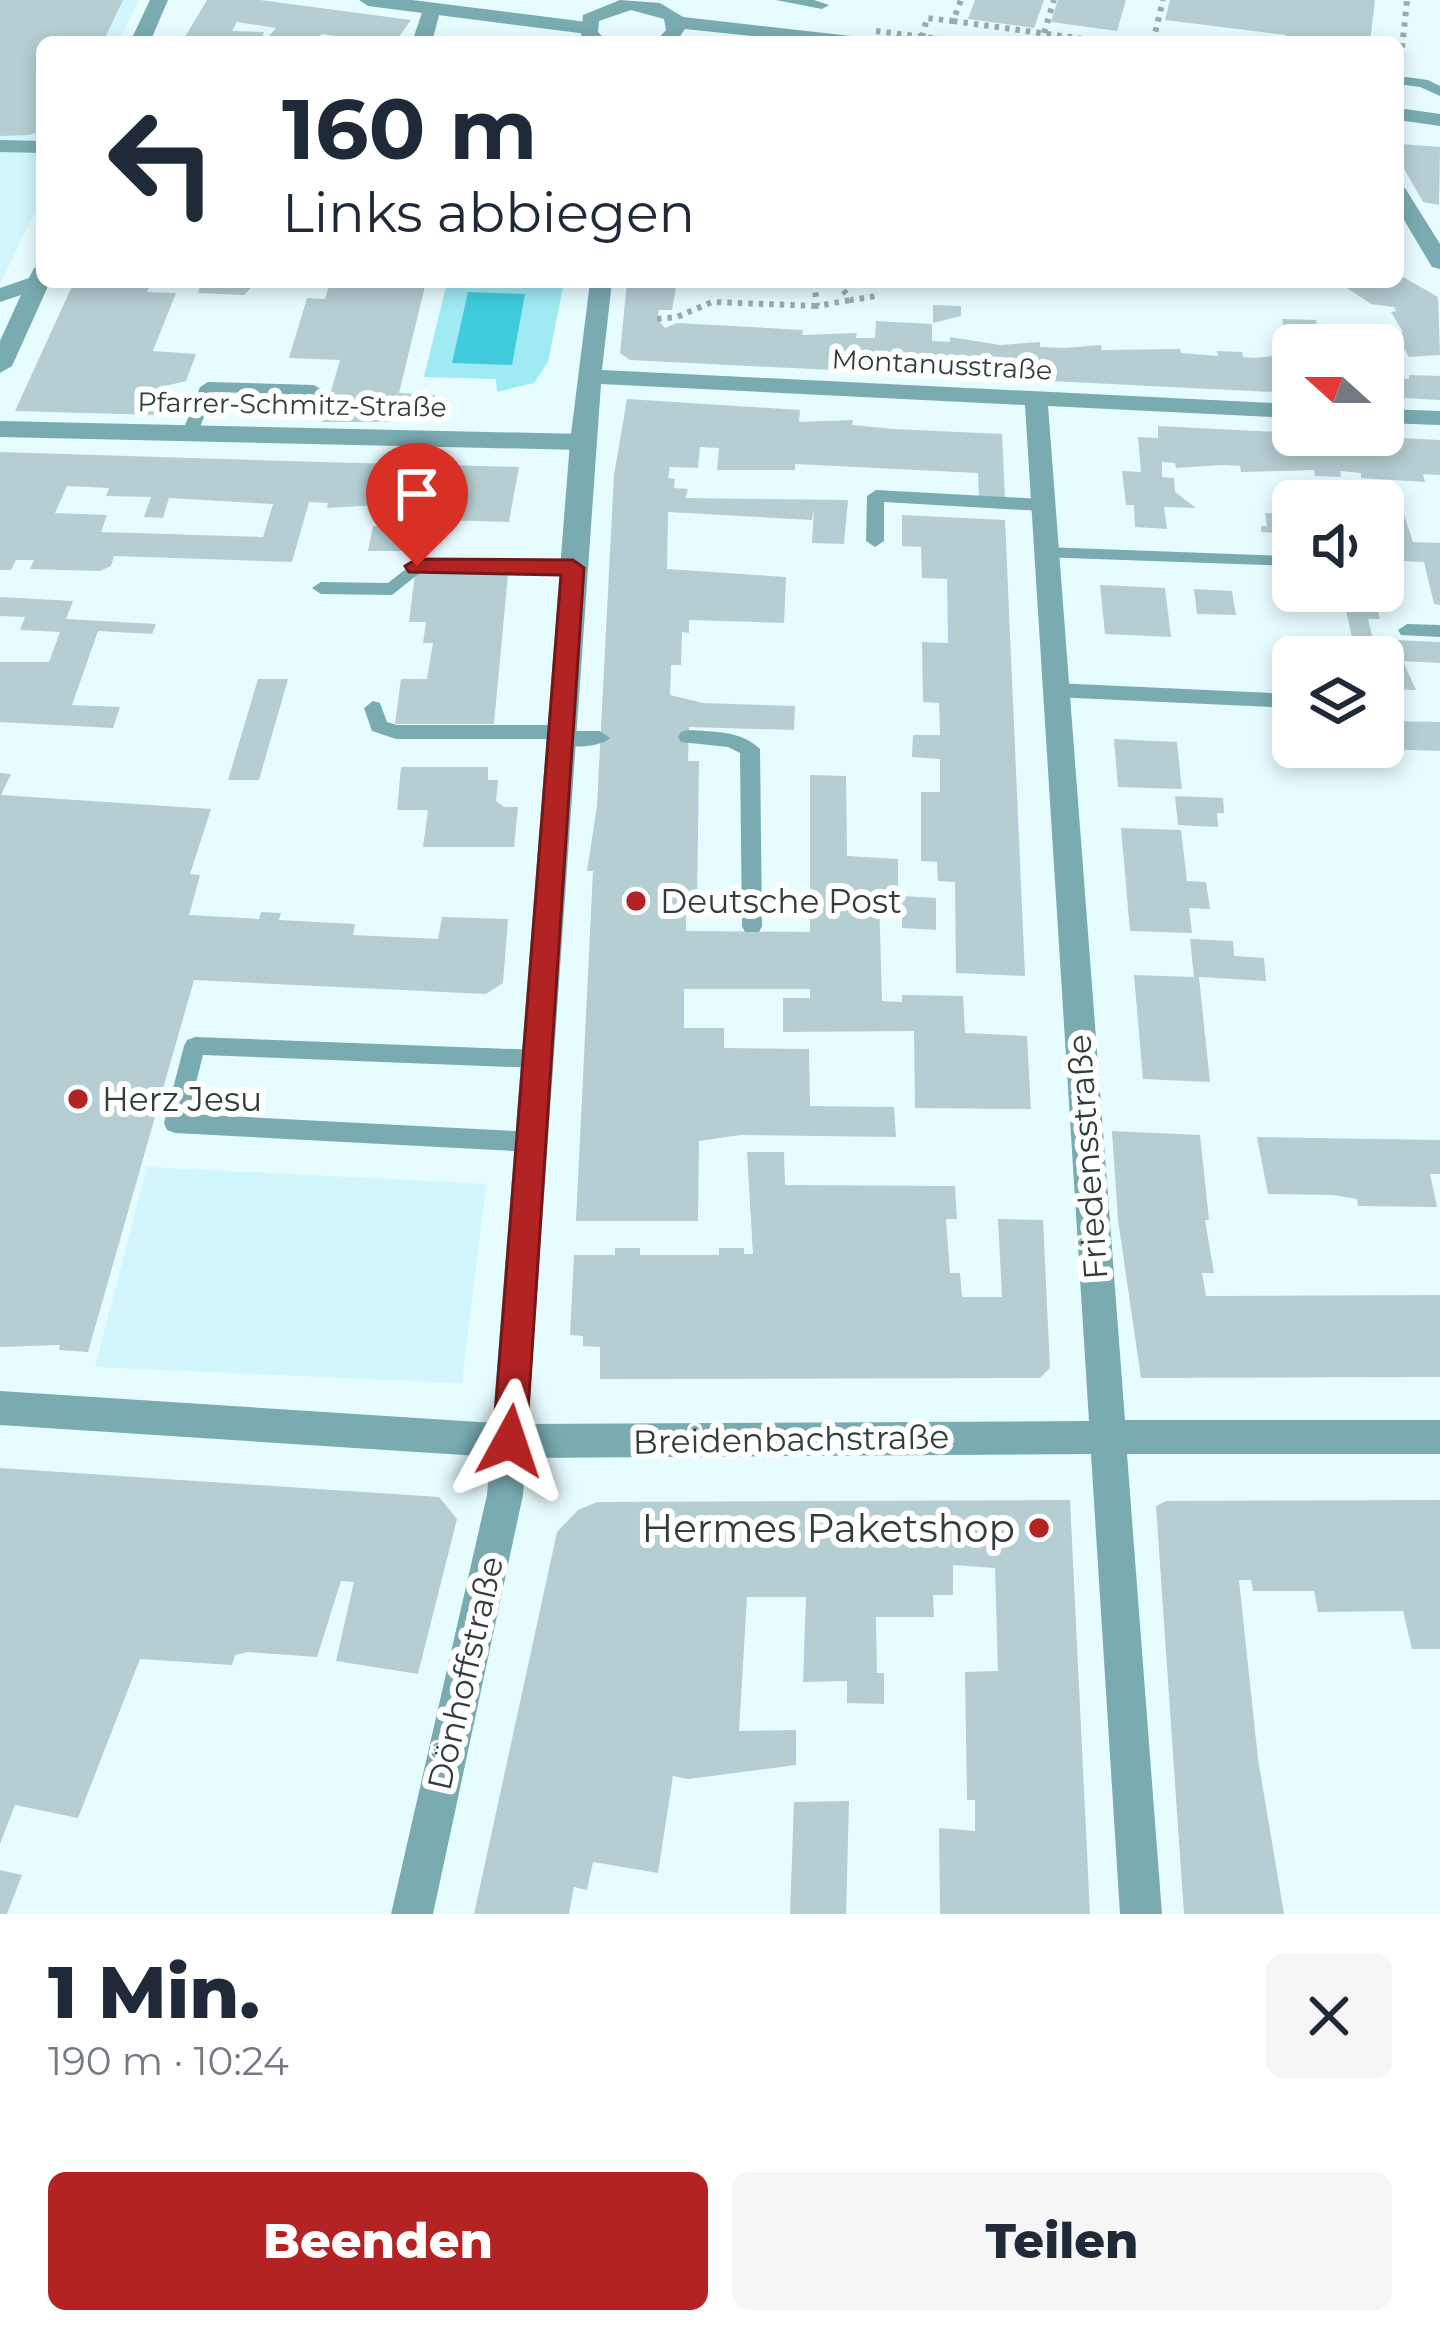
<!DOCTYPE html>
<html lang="de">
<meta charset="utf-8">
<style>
body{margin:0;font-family:Montserrat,sans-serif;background:#f6f6f7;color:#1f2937;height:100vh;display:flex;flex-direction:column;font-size:45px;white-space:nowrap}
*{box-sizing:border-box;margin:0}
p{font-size:39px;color:#747a83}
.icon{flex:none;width:66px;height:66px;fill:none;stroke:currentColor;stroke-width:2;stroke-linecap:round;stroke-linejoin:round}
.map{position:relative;height:1914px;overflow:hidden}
.sheet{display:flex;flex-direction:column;background:#fff;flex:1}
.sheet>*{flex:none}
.guide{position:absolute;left:36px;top:36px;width:1368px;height:252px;border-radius:18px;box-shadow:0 6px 18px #0003;background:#fff;color:#1f2937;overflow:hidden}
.needle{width:78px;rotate:291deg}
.fabs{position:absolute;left:1272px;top:324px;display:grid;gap:24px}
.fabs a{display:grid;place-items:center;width:132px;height:132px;border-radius:18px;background:#fff;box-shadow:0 6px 18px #0003;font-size:60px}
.pin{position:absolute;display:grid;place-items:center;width:102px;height:102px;color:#fff;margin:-123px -51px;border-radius:50% 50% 50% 0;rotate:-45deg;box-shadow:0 0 12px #0007}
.pin .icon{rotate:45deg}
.me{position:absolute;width:132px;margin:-66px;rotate:5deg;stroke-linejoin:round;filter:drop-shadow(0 0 9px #0008)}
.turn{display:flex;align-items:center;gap:42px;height:252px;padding:0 48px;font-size:54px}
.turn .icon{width:156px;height:156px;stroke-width:2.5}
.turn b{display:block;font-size:84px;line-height:102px}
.round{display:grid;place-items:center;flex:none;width:126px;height:126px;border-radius:18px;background:#f6f6f7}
.headline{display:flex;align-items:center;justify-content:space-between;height:204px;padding:0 48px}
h1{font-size:72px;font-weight:800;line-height:90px}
.button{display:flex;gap:24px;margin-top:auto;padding:24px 48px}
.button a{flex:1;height:138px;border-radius:18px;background:#b42324;color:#fff;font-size:48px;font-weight:800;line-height:138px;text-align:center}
.button a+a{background:#f6f6f7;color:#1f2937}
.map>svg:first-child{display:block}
.built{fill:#d1f6fb}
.green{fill:#a0eaf3}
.water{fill:#40ccdc}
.building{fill:#b4ced2;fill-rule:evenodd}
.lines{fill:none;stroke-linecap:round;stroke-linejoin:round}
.path{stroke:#9aabad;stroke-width:6;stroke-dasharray:4.5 6;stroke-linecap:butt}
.service{fill:#79abb1;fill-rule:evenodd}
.pedestrian{fill:#79abb1;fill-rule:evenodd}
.minor{fill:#79abb1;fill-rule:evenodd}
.route{fill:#b42324;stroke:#751717;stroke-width:3}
.poi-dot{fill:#b42324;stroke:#fff;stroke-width:4.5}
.labels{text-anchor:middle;stroke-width:12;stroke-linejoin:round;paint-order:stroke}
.far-street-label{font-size:27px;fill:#323d3e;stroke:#fff}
.poi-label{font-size:33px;fill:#323d3e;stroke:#fff;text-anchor:start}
.street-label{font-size:33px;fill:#323d3e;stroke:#fff}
.near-poi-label{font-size:39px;fill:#323d3e;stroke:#fff;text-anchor:end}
</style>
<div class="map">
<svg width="1440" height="1914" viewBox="0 0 1440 1914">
<rect width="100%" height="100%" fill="#e7fcff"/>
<!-- built -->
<g class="built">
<polygon points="0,0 139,0 118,42 42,42 42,198 0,284"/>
<polygon points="147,1167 486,1184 462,1383 95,1367"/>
</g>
<!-- green -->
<polygon class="green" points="447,282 564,282 548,362 534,383 497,392 496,379 424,377"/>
<!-- water -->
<polygon class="water" points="468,292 525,294 512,365 452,363"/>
<!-- building -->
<g class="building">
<polygon points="0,0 123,0 103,42 42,42 42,131 28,135 0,136"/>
<polygon points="207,0 260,0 411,20 395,42 330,42 334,36 322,34 311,42 269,36 276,28 237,22 232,31 264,32 260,42 182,42"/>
<polygon points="975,0 1044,0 1034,28 968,19"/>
<polygon points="1058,0 1126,0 1117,31 1051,22"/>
<polygon points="1170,0 1375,0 1370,42 1285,42 1286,35 1165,20"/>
<polygon points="1401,144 1440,147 1439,205 1423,202 1399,160"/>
<polygon points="1398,274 1438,297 1440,355 1409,357 1396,333 1403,332 1391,312 1396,311 1394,307 1371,304 1338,282 1398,282"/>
<polygon points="74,282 151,282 147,292 176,293 153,351 196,354 186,381 165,386 154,415 15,411"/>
<polygon points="202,282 257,282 244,295 198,293"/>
<polygon points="330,282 426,282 399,393 435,395 432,410 395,408 392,422 322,422 340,360 289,358 307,298 325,299"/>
<polygon points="627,282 672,282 676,287 672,310 659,310 657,319 665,328 677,323 803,330 802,335 857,333 856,338 875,338 876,321 932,324 932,341 950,342 950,337 1000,345 1040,342 1040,347 1065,348 1101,345 1102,350 1180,349 1181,353 1218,356 1217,351 1242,352 1243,357 1254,358 1293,354 1293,393 630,360 620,353"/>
<polygon points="933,305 961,306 961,316 933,323"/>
<polygon points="1282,319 1316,320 1318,332 1284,331"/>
<polygon points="1409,375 1440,376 1440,400 1383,397 1383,378 1409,379"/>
<polygon points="627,399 800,410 799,422 853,420 852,425 893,429 1002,434 1005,498 979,496 978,473 795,464 795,470 717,470 719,448 700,447 698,468 670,467 668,478 675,479 674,488 688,489 685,498 848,500 844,544 812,543 814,510 812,520 668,512 667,569 786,577 784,623 689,620 689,633 682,632 681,665 671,665 670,695 703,703 795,706 794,730 689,727 688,761 699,761 697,903 686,903 686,931 810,932 810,775 846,776 847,856 898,859 898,896 879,895 882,1001 902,1002 902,995 963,996 965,1033 1027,1036 1031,1109 915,1108 914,1031 783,1032 783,998 810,998 810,989 684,989 684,1028 724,1028 724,1048 809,1049 810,1106 894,1107 896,1137 740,1135 699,1141 698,1221 576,1221 593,871 587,871 597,806 614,475"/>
<polygon points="1158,426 1440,440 1440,475 1423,474 1425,482 1361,478 1361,473 1340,471 1341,477 1315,476 1314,470 1241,472 1240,466 1222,465 1176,468 1175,463 1162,462 1162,477 1174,478 1175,492 1196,508 1164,507 1167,529 1135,527 1134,505 1126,505 1122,471 1141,472 1138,437 1158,438"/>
<path d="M0 452 321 462 519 467 509 522 374 518 378 505 327 508 328 503 309 502 292 562 114 556 111 566 100 571 30 569 34 560H16L11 570H0ZM67 486 109 488 106 496 151 497 144 517 163 518 169 498 273 504 263 537 101 532 107 515 55 513Z"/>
<polygon points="1385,502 1400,503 1413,542 1440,543 1440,605 1434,604 1424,562 1383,560 1383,520 1388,520"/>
<polygon points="1265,513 1293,514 1293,534 1261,532 1261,526 1267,526"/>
<polygon points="902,515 1005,520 1025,976 956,973 955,882 938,881 937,862 921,861 921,792 940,792 940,759 912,757 913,735 940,735 939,703 923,702 922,642 948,643 947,579 922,578 921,547 902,546"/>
<polygon points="373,526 408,527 403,551 368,551"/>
<polygon points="415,574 508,574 494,724 395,724 401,679 427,679 433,643 423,643 426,622 409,622"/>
<polygon points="1100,585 1165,588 1171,637 1105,634"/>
<polygon points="1194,589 1232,591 1236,615 1197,614"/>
<polygon points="1342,591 1373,591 1380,619 1368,619 1373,639 1440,642 1440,663 1403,661 1416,690 1383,689 1383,657 1356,657"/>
<polygon points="0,597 73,601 66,619 156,624 152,634 98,631 72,705 120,707 113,728 0,722 0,662 49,662 60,632 20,630 25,617 0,616"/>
<polygon points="258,679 288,679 259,780 228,780"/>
<polygon points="1390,721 1440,722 1440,751 1383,749 1383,725 1391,725"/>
<polygon points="1114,739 1177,742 1182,789 1118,787"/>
<polygon points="401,767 488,767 488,780 498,780 496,801 504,807 518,807 514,847 423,847 428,810 397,810"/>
<polygon points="0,773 11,774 1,795 211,809 190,874 200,875 189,915 259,919 261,912 281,913 279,920 355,924 353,935 438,939 442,917 508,919 503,983 486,994 194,980 88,1352 59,1350 60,1345 0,1347"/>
<polygon points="1175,796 1223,798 1224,813 1217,813 1218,827 1178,825"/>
<polygon points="1121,828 1181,830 1187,881 1206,882 1210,909 1189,908 1192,933 1130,931"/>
<polygon points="902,896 936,898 936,930 902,928"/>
<polygon points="1190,939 1233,941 1234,956 1264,958 1266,981 1199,977 1210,1082 1143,1079 1134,975 1194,977"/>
<polygon points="1112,1131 1200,1135 1209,1220 1205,1220 1214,1273 1202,1273 1206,1296 1440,1295 1440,1377 1141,1378 1118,1220"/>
<polygon points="1257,1137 1440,1140 1440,1174 1430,1174 1437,1207 1358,1206 1357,1199 1333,1195 1268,1194"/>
<polygon points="747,1152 784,1152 785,1185 955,1186 957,1219 946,1219 950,1273 960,1273 962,1297 1002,1297 998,1219 1043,1220 1050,1368 1040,1378 600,1379 600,1347 583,1346 583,1336 570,1335 574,1255 615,1255 615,1248 640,1248 640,1255 719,1255 719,1248 744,1248 744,1254 753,1254"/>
<polygon points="0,1468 439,1497 457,1519 418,1674 336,1661 354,1582 341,1581 317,1657 248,1652 235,1655 232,1665 140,1659 78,1818 15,1805 0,1844"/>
<polygon points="1070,1500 1090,1914 940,1914 939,1828 975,1831 975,1800 967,1800 965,1672 998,1671 995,1568 953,1565 953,1595 933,1595 934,1617 876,1617 877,1673 884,1673 884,1704 847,1703 847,1681 803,1682 806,1597 747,1597 739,1731 796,1730 796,1765 688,1779 673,1776 658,1873 593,1862 587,1890 574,1887 569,1914 474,1914 557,1532 578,1510 597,1502"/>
<polygon points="1440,1500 1440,1649 1412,1649 1403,1611 1318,1612 1314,1591 1253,1591 1251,1580 1239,1580 1258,1759 1284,1914 1184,1914 1156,1506 1166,1501"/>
<polygon points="849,1801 846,1914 790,1914 794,1802"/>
<polygon points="0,1870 22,1875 7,1914 0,1914"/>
</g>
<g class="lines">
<!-- path -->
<g class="path">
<polyline points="953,21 1106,42"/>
<polyline points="876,31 964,42"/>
<polyline points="1044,33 1054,0"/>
<polyline points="922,37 927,18 953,21 961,0"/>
<polyline points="1153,42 1163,0"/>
<polyline points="1204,42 1224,42"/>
<polyline points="1401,58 1407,0"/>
<polyline points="814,282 817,306 851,300"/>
<polyline points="837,282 851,300 877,296"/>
<polyline points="657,319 677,317 712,302 817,306"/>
</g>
<!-- service -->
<g class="service">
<polygon points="776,0 814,0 829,5 822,9"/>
<polygon points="1398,76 1428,80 1440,86 1440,96 1420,87 1398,84"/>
<polygon points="208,382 314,385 322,390 314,395 214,392 196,437 184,437 182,433 200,387"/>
<polygon points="876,490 1042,499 1051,505 1042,511 884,502 884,541 875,547 866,541 867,496"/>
<polygon points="1045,547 1287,556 1293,558 1293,566 1039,557 1036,553"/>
<polygon points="417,560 573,562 582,568 573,574 421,572 392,595 321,594 312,588 321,582 388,583"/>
<polygon points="1407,624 1440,625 1440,637 1401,635 1398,630"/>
<polygon points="1054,683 1293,694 1293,708 1054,697 1045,690"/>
<path d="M373 701 380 703 387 722 397 725H560L569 731H600L610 738C598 749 563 749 550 739H396L372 731 364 708Z"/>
<path d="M688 730C714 732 740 730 760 749L762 926 759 932H745L742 926 740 753 728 747 681 742 678 737 681 732Z"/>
<polygon points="195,1037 538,1050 546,1053 549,1059 546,1065 538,1068 203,1055 188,1114 532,1132 540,1135 543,1142 540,1149 532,1152 175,1133 167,1130 164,1123 184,1046 187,1040"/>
</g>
<!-- pedestrian -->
<g class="pedestrian">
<polygon points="150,0 168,0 150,42 130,42"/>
<polygon points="359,0 412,0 587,22 597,28 587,34 368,6"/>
<polygon points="0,140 42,141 42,153 0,152"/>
<polygon points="42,266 42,282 50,282 12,366 0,373 0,341 21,295 0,302 0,288 29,278 34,268"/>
<polygon points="0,421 582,434 594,442 582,450 0,437"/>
<polygon points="0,1391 510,1424 523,1429 528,1441 523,1453 510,1458 0,1425"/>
</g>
<!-- minor -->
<g class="minor">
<polygon points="620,0 660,3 683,17 851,36 861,42 808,42 685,29 676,42 655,42 666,30 664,19 631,10 599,21 598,32 608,42 587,42 581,37 583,15"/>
<polygon points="425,4 441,8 432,42 412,42"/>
<polygon points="1398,108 1440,114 1440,126 1398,120"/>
<polygon points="1398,186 1405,188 1440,244 1440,269 1432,267 1398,210"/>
<path d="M590 282H612L602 370 1293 404V418L1048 406 1125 1420H1440V1454H1127L1162 1914H1120L1091 1454 526 1458 523 1495 433 1914H391L487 1495 570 442ZM601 384 1025 405 1089 1421 528 1424Z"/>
<polygon points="1383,409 1440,411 1440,425 1383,423"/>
</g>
</g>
<!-- route -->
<polygon class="route" points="417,559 573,560 584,568 526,1441 521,1451 510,1456 498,1451 493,1441 561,575 409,572 405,566"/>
<!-- markers -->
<g class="poi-dot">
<circle cx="636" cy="901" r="12"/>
<circle cx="78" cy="1099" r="12"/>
<circle cx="1039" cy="1528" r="12"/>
</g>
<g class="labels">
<!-- far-street labels -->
<g class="far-street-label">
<text transform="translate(942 365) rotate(3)" y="9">Montanusstraße</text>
<text transform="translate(292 405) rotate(1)" y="9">Pfarrer-Schmitz-Straße</text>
</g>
<!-- poi labels -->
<g class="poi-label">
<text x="660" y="913">Deutsche Post</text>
<text x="102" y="1111">Herz Jesu</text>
</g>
<!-- street labels -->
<g class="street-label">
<text transform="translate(1087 1157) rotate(-94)" y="12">Friedensstraße</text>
<text transform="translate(791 1439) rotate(-1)" y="12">Breidenbachstraße</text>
<text transform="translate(465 1673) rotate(-77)" y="12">Dönhoffstraße</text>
</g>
<!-- near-poi labels -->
<g class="near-poi-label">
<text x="1015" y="1542">Hermes Paketshop</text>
</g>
</g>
</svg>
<div class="fabs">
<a><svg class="needle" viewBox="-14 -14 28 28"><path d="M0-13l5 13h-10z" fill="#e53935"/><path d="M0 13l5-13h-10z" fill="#747a83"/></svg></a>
<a><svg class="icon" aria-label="sound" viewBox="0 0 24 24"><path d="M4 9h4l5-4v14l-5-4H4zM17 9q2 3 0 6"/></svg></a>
<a><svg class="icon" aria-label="layers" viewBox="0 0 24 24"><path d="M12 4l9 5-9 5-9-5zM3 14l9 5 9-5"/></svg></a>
</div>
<div class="pin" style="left:417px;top:566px;background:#d93025"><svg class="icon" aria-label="arrive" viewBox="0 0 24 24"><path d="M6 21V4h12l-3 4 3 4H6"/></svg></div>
<svg class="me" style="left:510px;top:1441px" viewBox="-20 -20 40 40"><path d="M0-17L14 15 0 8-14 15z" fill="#b42324" stroke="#fff" stroke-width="4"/></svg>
<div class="guide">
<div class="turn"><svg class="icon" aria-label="left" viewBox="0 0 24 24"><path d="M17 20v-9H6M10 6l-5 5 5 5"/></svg><div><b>160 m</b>Links abbiegen</div></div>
</div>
</div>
<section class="sheet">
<div class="headline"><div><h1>1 Min.</h1><p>190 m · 10:24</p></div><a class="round"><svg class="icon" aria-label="close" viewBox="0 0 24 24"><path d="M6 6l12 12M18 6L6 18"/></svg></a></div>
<div class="button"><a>Beenden</a><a>Teilen</a></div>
</section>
